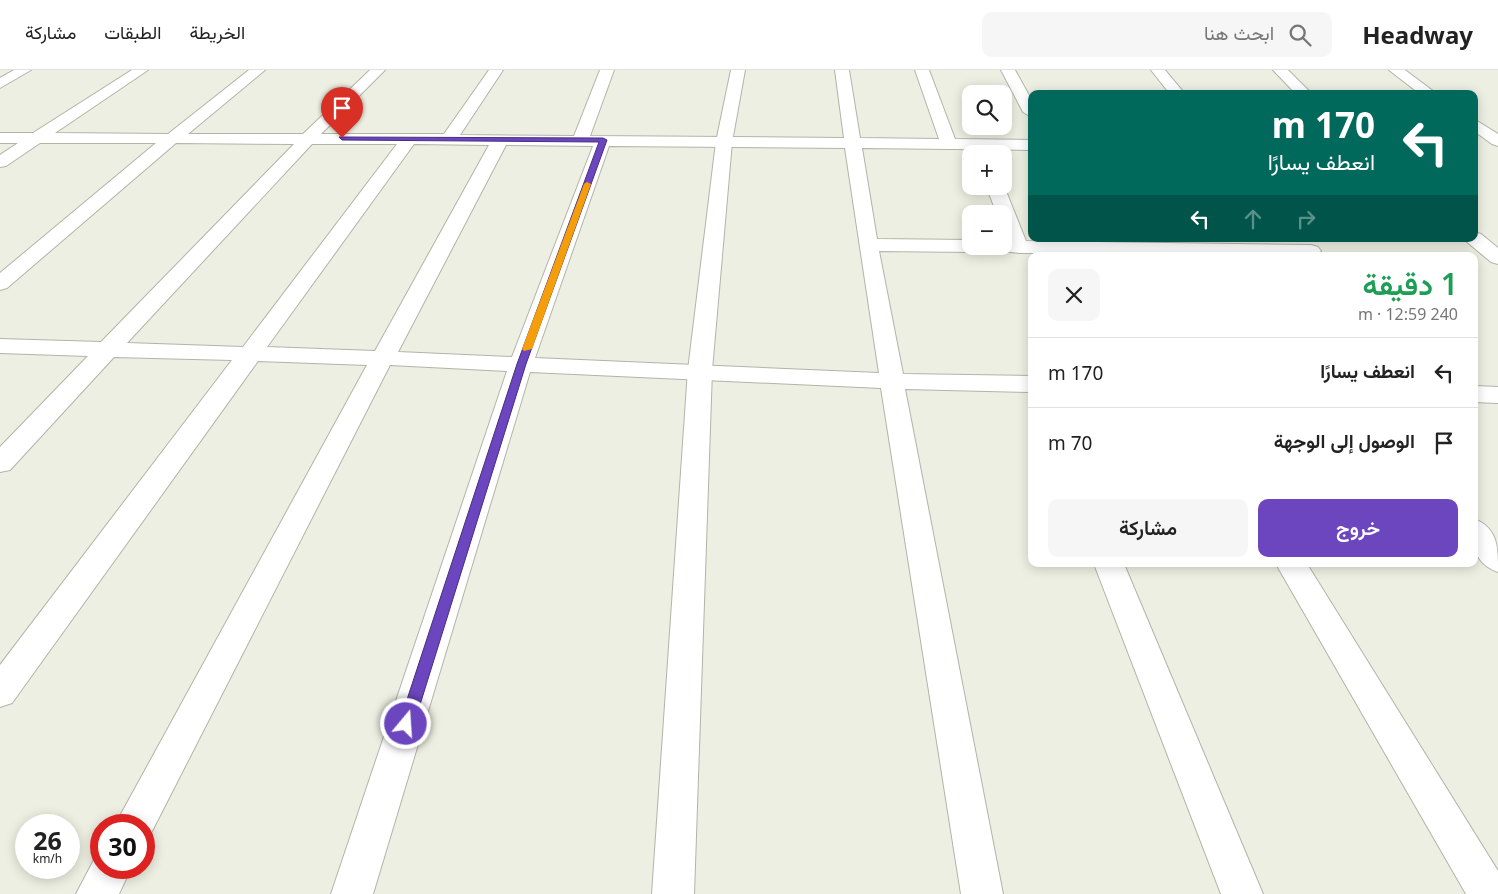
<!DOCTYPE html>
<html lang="ar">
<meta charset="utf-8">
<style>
body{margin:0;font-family:"Noto Sans",Vazirmatn,sans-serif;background:#f6f6f6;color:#222;direction:rtl;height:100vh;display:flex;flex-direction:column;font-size:19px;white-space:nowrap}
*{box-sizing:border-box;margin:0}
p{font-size:16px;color:#767676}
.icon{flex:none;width:28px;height:28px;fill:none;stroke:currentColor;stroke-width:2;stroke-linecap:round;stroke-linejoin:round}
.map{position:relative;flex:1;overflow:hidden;direction:ltr}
.panel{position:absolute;left:1028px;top:182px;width:450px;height:315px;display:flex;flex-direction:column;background:#fff;border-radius:10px;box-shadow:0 2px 12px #0003;direction:rtl}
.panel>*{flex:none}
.guide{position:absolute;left:1028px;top:20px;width:450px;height:152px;border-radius:10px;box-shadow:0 2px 12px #0003;direction:rtl;background:#00695c;color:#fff;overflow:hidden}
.tools{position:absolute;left:962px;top:15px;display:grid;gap:10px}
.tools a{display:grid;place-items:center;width:50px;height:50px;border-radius:10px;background:#fff;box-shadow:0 2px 12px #0003;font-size:25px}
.speed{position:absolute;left:15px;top:744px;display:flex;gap:10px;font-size:25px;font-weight:700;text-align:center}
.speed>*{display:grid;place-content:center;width:65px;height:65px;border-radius:50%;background:#fff;box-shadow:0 2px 12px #0003;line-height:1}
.speed small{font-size:12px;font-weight:400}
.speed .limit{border:8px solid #d22;background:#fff;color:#111}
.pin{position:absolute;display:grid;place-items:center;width:42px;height:42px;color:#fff;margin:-51px -21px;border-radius:50% 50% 50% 0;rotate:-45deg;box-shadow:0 0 5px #0007}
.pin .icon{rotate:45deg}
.me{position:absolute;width:55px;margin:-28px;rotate:18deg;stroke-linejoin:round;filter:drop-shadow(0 0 4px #0008)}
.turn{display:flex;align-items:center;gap:18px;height:105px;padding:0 20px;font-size:22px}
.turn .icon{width:65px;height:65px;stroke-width:2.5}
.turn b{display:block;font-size:35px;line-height:42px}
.lanes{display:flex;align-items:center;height:48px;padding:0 20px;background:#0003;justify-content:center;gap:25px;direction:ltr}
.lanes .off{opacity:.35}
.round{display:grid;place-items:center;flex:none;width:52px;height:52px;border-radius:10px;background:#f6f6f6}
.head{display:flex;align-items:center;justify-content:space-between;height:85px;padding:0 20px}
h1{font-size:30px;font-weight:600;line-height:38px;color:#1e9e55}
.action{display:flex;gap:10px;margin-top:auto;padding:10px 20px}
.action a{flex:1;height:58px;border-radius:10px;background:#6b46be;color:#fff;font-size:20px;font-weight:600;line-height:58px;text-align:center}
.action a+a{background:#f6f6f6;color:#222}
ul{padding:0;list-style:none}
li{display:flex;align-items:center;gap:15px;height:70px;padding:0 20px;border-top:1px solid #e0e0e0}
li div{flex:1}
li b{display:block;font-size:19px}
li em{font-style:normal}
header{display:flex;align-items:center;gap:30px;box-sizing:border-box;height:70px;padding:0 25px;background:#fff;border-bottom:1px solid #e0e0e0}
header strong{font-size:24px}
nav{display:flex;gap:28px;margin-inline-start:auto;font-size:18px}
.search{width:350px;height:45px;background:#f6f6f6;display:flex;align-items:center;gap:12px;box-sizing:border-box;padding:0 18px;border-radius:10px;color:#767676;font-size:19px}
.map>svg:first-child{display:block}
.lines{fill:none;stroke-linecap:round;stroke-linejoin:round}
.minor-casing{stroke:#b2b4a8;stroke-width:2}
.tertiary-casing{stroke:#b2b4a8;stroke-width:2}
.minor{fill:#fff;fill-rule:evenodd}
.tertiary{fill:#fff;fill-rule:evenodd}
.route{fill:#6b46be;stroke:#462e7c}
.slow{fill:#f59e0b}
</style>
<header>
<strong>Headway</strong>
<div class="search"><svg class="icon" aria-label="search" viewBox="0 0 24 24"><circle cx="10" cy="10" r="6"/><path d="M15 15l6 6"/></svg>ابحث هنا</div>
<nav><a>الخريطة</a><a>الطبقات</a><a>مشاركة</a></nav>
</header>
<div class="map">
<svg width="1498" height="824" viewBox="0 0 1498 824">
<rect width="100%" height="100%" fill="#edefe2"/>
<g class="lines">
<!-- minor casing -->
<g class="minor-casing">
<g id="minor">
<polygon points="14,0 31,0 0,18 0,8"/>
<path d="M132 0H148L55 63 168 64 249 0H265L188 64H303L370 0H385L321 64H444L489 0H503L460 65 574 66 600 0H614L590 66 844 68 835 0H849L860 68 939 69 915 0H929L955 69 1031 70V80L862 78 877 169 971 170V176H1004V170H1007L1004 163V144H997L986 116H1004L1026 171 1311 175 1318 177 1321 181 1314 186 1019 183C1005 181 984 179 971 182L879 181 903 304 1031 306V322L905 319 1003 824H961L881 318 530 302 373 824H331L507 301 390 295 148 769 144 770V755H115L367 295 258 291 12 633 0 637V595L232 290 114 287 10 400 0 402V377L88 286 0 283V269L101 272 294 74 176 73 7 218 0 220V203L156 73H40L6 96 0 97V85L18 73H0V63H33ZM312 74H397L243 277 127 273ZM414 74 489 75 375 281 267 277ZM506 75 593 76 512 287 398 282ZM609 76 845 78 879 303 535 288Z"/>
<polygon points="1001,0 1015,0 1031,29 1031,47 1023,42"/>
<polygon points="1151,0 1165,0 1185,24 1170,24"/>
<polygon points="1273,0 1288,0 1312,24 1296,24"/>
<polygon points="1389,0 1405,0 1437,24 1420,24"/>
<polygon points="1474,49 1498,64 1498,76 1492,74 1474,61"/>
<polygon points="1474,162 1481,164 1498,178 1498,194 1491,192 1467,172 1465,169 1474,169"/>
<polygon points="1474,316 1498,317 1498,333 1474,332"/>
<path d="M1474 449C1498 458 1498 477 1498 502 1472 493 1472 472 1474 449Z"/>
<polygon points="1094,494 1124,494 1263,824 1221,824"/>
<polygon points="1276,494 1307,494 1498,801 1498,824 1466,824"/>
<polygon points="101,782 101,798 131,798 119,824 76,824 97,784"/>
</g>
</g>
<!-- tertiary casing -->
<g class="tertiary-casing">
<polygon id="tertiary" points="731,0 745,0 732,72 712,300 694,824 652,824 688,300 716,72"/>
</g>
<!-- minor -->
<use href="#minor" class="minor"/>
<!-- tertiary -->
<use href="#tertiary" class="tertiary"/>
</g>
<!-- route -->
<polygon class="route" points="339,67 603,68 607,70 526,294 414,654 412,658 406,660 401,658 399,654 517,294 599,72 342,70"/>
<!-- slow -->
<polygon class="slow" points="587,112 591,114 532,279 524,281 522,279 584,114"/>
</svg>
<div class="tools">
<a><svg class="icon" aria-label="search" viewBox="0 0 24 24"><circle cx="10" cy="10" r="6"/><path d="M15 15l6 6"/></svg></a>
<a>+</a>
<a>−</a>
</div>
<div class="speed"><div>26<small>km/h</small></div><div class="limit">30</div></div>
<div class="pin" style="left:342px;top:68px;background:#d93025"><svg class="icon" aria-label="arrive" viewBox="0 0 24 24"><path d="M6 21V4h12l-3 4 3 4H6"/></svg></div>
<svg class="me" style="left:406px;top:654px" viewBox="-20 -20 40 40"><circle r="17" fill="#6b46be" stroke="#fff" stroke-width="3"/><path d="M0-11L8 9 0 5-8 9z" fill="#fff"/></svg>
<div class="guide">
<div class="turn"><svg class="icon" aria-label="left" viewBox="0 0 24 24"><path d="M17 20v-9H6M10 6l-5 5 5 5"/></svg><div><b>170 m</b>انعطف يسارًا</div></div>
<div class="lanes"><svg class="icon" aria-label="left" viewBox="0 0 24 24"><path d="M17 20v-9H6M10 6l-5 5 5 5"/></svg><svg class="icon off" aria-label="ahead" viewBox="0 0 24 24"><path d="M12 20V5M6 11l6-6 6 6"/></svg><svg class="icon off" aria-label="right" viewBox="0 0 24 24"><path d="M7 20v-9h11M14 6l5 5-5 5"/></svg></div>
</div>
<section class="panel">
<div class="head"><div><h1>1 دقيقة</h1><p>240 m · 12:59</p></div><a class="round"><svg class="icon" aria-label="close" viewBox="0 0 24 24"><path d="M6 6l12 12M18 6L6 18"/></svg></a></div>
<ul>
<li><svg class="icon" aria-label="left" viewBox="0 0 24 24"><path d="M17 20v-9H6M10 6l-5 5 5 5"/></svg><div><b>انعطف يسارًا</b></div><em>170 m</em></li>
<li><svg class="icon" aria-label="arrive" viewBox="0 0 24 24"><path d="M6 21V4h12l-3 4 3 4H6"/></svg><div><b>الوصول إلى الوجهة</b></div><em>70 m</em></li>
</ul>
<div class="action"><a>خروج</a><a>مشاركة</a></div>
</section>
</div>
